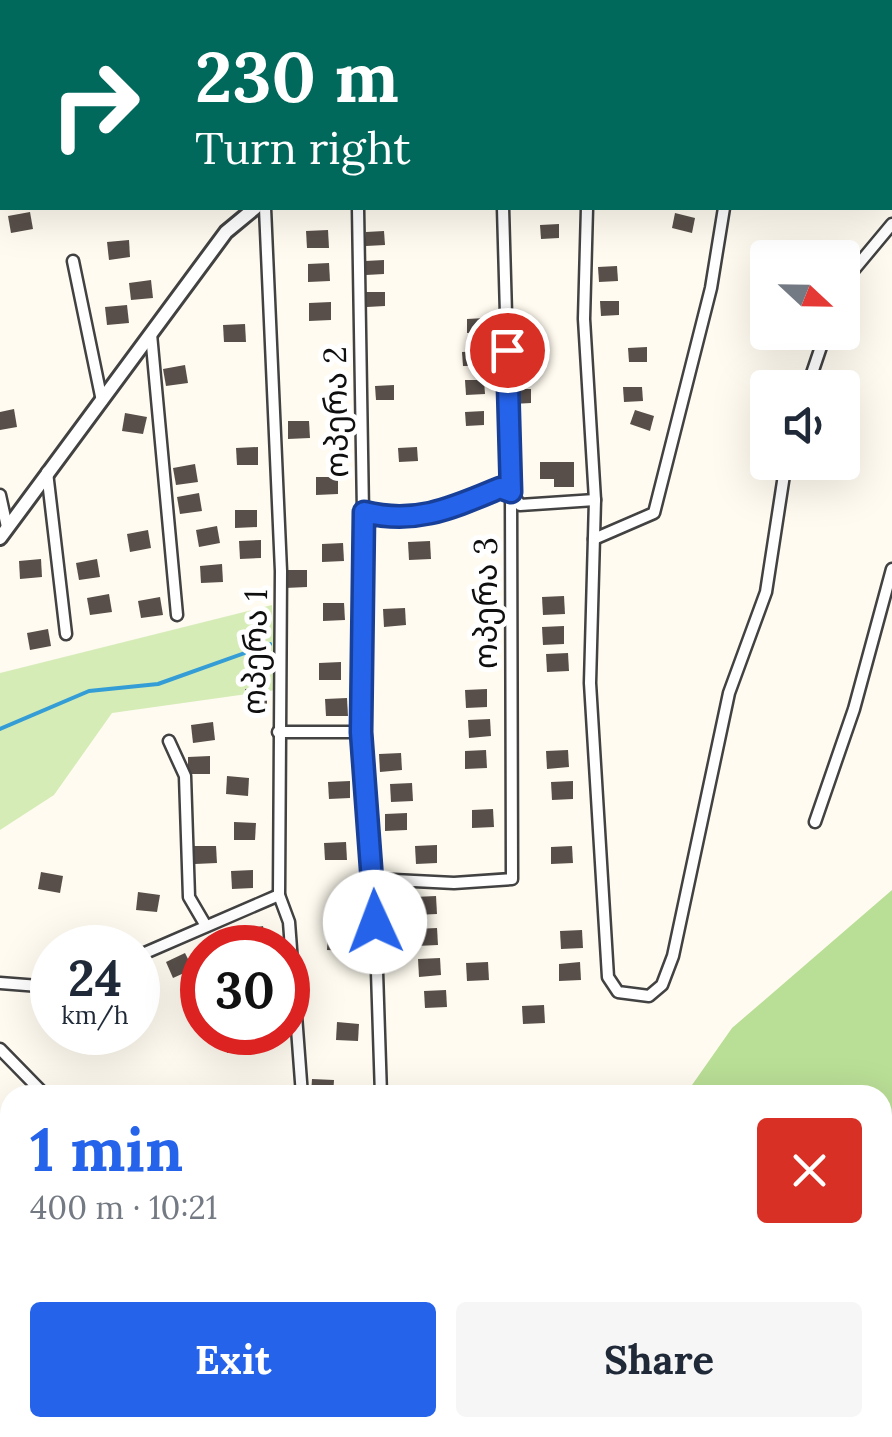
<!DOCTYPE html>
<meta charset="utf-8">
<style>
body{margin:0;font-family:Lora,"Noto Sans Georgian",serif;background:#f6f6f7;color:#1f2937;height:100vh;display:flex;flex-direction:column;font-size:38px;white-space:nowrap}
*{box-sizing:border-box;margin:0}
p{font-size:32px;color:#747a83}
.icon{flex:none;width:55px;height:55px;fill:none;stroke:currentColor;stroke-width:2;stroke-linecap:round;stroke-linejoin:round}
.map{position:relative;flex:1;overflow:hidden}
.drawer{position:absolute;left:0px;top:1085px;width:892px;height:352px;display:flex;flex-direction:column;background:#fff;border-radius:30px 30px 0 0;box-shadow:0 10px 40px #0002}
.drawer>*{flex:none}
.hud{position:absolute;left:0px;top:0px;width:892px;height:210px;box-shadow:0 10px 40px #0002;background:#00695c;color:#fff;overflow:hidden}
.needle{width:65px;rotate:112deg}
.controls{position:absolute;left:750px;top:240px;display:grid;gap:20px}
.controls a{display:grid;place-items:center;width:110px;height:110px;border-radius:10px;background:#fff;box-shadow:0 10px 40px #0002;font-size:50px}
.speed{position:absolute;left:30px;top:925px;display:flex;gap:20px;font-size:50px;font-weight:700;text-align:center}
.speed>*{display:grid;place-content:center;width:130px;height:130px;border-radius:50%;background:#fff;box-shadow:0 10px 40px #0002;line-height:1}
.speed small{font-size:25px;font-weight:400}
.speed .limit{border:15px solid #d22;background:#fff;color:#111}
.pin{position:absolute;display:grid;place-items:center;width:85px;height:85px;color:#fff;margin:-42px;border:5px solid #fff;border-radius:50%;box-shadow:0 2px 10px #0007}
.me{position:absolute;width:110px;margin:-55px;rotate:358deg;stroke-linejoin:round;filter:drop-shadow(0 0 8px #0008)}
.turn{display:flex;align-items:center;gap:35px;height:210px;padding:0 30px;font-size:45px}
.turn .icon{width:130px;height:130px;stroke-width:2.5}
.turn b{display:block;font-size:70px;line-height:85px}
.round{display:grid;place-items:center;flex:none;width:105px;height:105px;border-radius:10px;background:#f6f6f7}
.headline{display:flex;align-items:center;justify-content:space-between;height:170px;padding:0 30px}
h1{font-size:60px;font-weight:700;line-height:75px;color:#2563eb}
.action{display:flex;gap:20px;margin-top:auto;padding:20px 30px}
.action a{flex:1;height:115px;border-radius:10px;background:#2563eb;color:#fff;font-size:40px;font-weight:700;line-height:115px;text-align:center}
.action a+a{background:#f6f6f7;color:#1f2937}
.map>svg:first-child{display:block}
.green{fill:#d5ecb7}
.forest{fill:#b9de95}
.lines{fill:none;stroke-linecap:round;stroke-linejoin:round}
.stream{stroke:#359dd5;stroke-width:4}
.building{fill:#584f4a}
.minor-casing{stroke:#424242;stroke-width:15}
.tertiary-casing{stroke:#424242;stroke-width:18}
.minor{stroke:#fff;stroke-width:10}
.tertiary{stroke:#fff;stroke-width:12}
.route-casing{stroke:#184099;stroke-width:25}
.route{stroke:#2563eb;stroke-width:18}
.labels{text-anchor:middle;stroke-width:10;stroke-linejoin:round;paint-order:stroke}
.street-label{font-size:32px;fill:#0f0f0f;stroke:#fff}
</style>
<div class="map">
<svg width="892" height="1437" viewBox="0 0 892 1437">
<rect width="100%" height="100%" fill="#fffbf0"/>
<!-- green -->
<polygon class="green" points="272,605 276,690 112,713 54,795 0,830 0,673"/>
<!-- forest -->
<g class="forest">
<polygon points="0,0 565,0 567,2 2,2 2,19"/>
<polygon points="892,890 892,1437 0,1437 0,1343 10,1333 10,1428 882,1428 882,1095 685,1095 732,1028"/>
</g>
<g class="lines">
<!-- stream -->
<g class="stream">
<polyline points="0,729 89,691 158,684 270,644"/>
<polyline points="757,1428 767,1437"/>
<polyline points="832,1428 832,1437"/>
<polyline points="867,1428 872,1437"/>
<polyline points="723,1437 737,1428"/>
</g>
</g>
<!-- building -->
<g class="building">
<polygon points="30,212 33,229 11,233 8,216"/>
<polygon points="675,213 695,218 692,233 672,228"/>
<polygon points="559,224 559,238 541,239 540,225"/>
<polygon points="328,230 329,248 307,248 306,231"/>
<polygon points="384,231 385,245 366,246 366,232"/>
<polygon points="129,240 130,257 109,260 107,242"/>
<polygon points="384,260 384,274 366,275 365,261"/>
<polygon points="329,263 330,281 308,282 308,264"/>
<polygon points="617,266 618,281 599,282 598,267"/>
<polygon points="151,280 153,298 131,300 129,283"/>
<polygon points="366,292 385,292 385,306 367,307"/>
<polygon points="600,301 619,301 619,315 601,316"/>
<polygon points="331,302 331,320 309,321 309,303"/>
<polygon points="127,305 129,323 107,325 105,307"/>
<polygon points="485,318 486,332 467,333 467,319"/>
<polygon points="245,324 246,342 224,342 223,325"/>
<polygon points="647,347 647,362 629,362 628,348"/>
<polygon points="481,351 481,366 463,366 462,352"/>
<polygon points="185,365 188,383 166,386 163,369"/>
<polygon points="465,380 484,380 485,394 466,395"/>
<polygon points="394,385 394,400 376,400 375,386"/>
<polygon points="623,387 642,387 643,401 624,402"/>
<polygon points="512,389 531,389 531,403 513,404"/>
<polygon points="14,409 17,427 0,430 0,412"/>
<polygon points="635,410 654,416 650,431 630,424"/>
<polygon points="484,411 484,425 466,426 465,412"/>
<polygon points="125,413 147,417 143,434 122,431"/>
<polygon points="288,421 309,421 310,438 288,439"/>
<polygon points="258,447 258,465 237,465 236,448"/>
<polygon points="417,447 418,461 399,462 398,448"/>
<polygon points="540,462 574,462 574,487 554,487 554,479 540,479"/>
<polygon points="195,464 198,482 176,485 173,468"/>
<polygon points="316,477 338,477 338,494 316,495"/>
<polygon points="199,493 202,511 180,514 177,497"/>
<polygon points="235,510 257,510 257,527 235,528"/>
<polygon points="217,526 220,543 199,547 196,530"/>
<polygon points="148,530 151,548 130,552 127,534"/>
<polygon points="261,540 261,558 240,559 239,541"/>
<polygon points="430,541 431,559 409,560 408,542"/>
<polygon points="343,543 344,561 322,562 322,544"/>
<polygon points="41,559 42,577 20,579 19,561"/>
<polygon points="97,559 100,577 79,580 76,563"/>
<polygon points="222,564 223,582 201,583 200,566"/>
<polygon points="285,570 307,570 307,587 285,588"/>
<polygon points="109,594 112,612 90,615 87,598"/>
<polygon points="564,596 565,614 543,615 542,597"/>
<polygon points="160,597 163,615 141,618 138,601"/>
<polygon points="323,603 344,603 345,620 323,621"/>
<polygon points="405,608 406,625 384,627 383,609"/>
<polygon points="564,626 564,644 543,645 542,627"/>
<polygon points="48,629 51,646 30,650 27,633"/>
<polygon points="568,653 569,671 547,672 546,654"/>
<polygon points="341,662 341,680 319,680 319,663"/>
<polygon points="267,688 267,706 246,707 245,689"/>
<polygon points="487,689 487,707 466,708 465,690"/>
<polygon points="347,698 348,716 326,716 325,699"/>
<polygon points="490,719 491,736 469,738 468,720"/>
<polygon points="213,722 215,740 193,743 191,725"/>
<polygon points="486,750 487,768 465,769 465,751"/>
<polygon points="568,750 569,767 547,769 546,751"/>
<polygon points="401,753 402,770 380,772 379,754"/>
<polygon points="210,756 210,774 188,774 188,757"/>
<polygon points="227,776 249,778 248,796 226,794"/>
<polygon points="350,781 350,798 329,799 328,782"/>
<polygon points="573,781 573,799 552,800 551,782"/>
<polygon points="412,783 413,801 391,802 390,784"/>
<polygon points="493,809 494,827 472,828 472,810"/>
<polygon points="407,813 407,830 385,831 385,814"/>
<polygon points="234,822 256,823 255,840 234,840"/>
<polygon points="346,842 347,860 325,860 324,843"/>
<polygon points="437,845 437,863 416,864 415,846"/>
<polygon points="194,846 216,846 217,863 195,864"/>
<polygon points="572,846 573,863 551,864 551,847"/>
<polygon points="253,870 253,888 232,889 231,871"/>
<polygon points="41,872 63,876 60,893 38,889"/>
<polygon points="138,892 160,895 157,912 136,910"/>
<polygon points="436,896 437,914 415,915 414,897"/>
<polygon points="263,926 266,943 245,947 241,930"/>
<polygon points="437,928 438,945 416,946 415,929"/>
<polygon points="582,930 583,948 561,949 560,931"/>
<polygon points="328,932 350,933 349,951 327,950"/>
<polygon points="185,953 193,969 173,978 166,962"/>
<polygon points="440,958 441,975 419,977 418,959"/>
<polygon points="488,962 489,980 467,981 466,963"/>
<polygon points="580,962 581,980 559,981 559,964"/>
<polygon points="446,990 447,1007 425,1008 424,991"/>
<polygon points="544,1005 545,1023 523,1024 522,1006"/>
<polygon points="337,1022 359,1024 358,1041 336,1040"/>
<polygon points="245,1032 248,1049 227,1053 224,1036"/>
<polygon points="312,1079 334,1080 333,1095 311,1095"/>
</g>
<g class="lines">
<!-- minor casing -->
<g class="minor-casing">
<g id="minor">
<polyline points="265,208 281,571 279,895 289,922 302,1095"/>
<polyline points="358,208 363,512 361,732 374,879 381,1095"/>
<polyline points="587,208 584,319 595,500 590,683 608,977 618,992 649,996 662,985 673,956 729,693 766,592 786,462"/>
<polyline points="73,261 102,401"/>
<polyline points="842,284 892,224"/>
<polyline points="151,334 177,615"/>
<polyline points="807,388 826,332"/>
<polyline points="47,472 66,634"/>
<polyline points="0,495 7,527"/>
<path d="M363 512C415 525 452 508 500 488L511 491 520 505 595 500"/>
<polyline points="594,539 654,513 711,288 724,208"/>
<polyline points="278,732 361,732"/>
<polyline points="169,741 185,776 189,897 206,926"/>
<polyline points="815,822 854,709 892,569"/>
<polyline points="374,879 454,883 512,879 511,491 503,208"/>
<polyline points="138,956 279,895"/>
<polyline points="0,983 52,987"/>
<polyline points="0,1049 45,1095"/>
</g>
</g>
<!-- tertiary casing -->
<g class="tertiary-casing">
<g id="tertiary">
<polyline points="890,110 892,110"/>
<polyline points="0,538 226,232 255,208"/>
</g>
</g>
<!-- minor -->
<use href="#minor" class="minor"/>
<!-- tertiary -->
<use href="#tertiary" class="tertiary"/>
</g>
<g class="lines">
<!-- route casing -->
<g class="route-casing">
<path id="route" d="M375 922 361 732 364 512C416 525 452 508 500 488L511 492 507 350"/>
</g>
<!-- route -->
<use href="#route" class="route"/>
</g>
<g class="labels">
<!-- street labels -->
<g class="street-label">
<text transform="translate(336 412) rotate(-91)" y="11">ოპერა 2</text>
<text transform="translate(486 603) rotate(-90)" y="11">ოპერა 3</text>
<text transform="translate(255 652) rotate(-89)" y="11">ოპერა 1</text>
</g>
</g>
</svg>
<div class="controls">
<a><svg class="needle" viewBox="-14 -14 28 28"><path d="M0-13l5 13h-10z" fill="#e53935"/><path d="M0 13l5-13h-10z" fill="#747a83"/></svg></a>
<a><svg class="icon" aria-label="sound" viewBox="0 0 24 24"><path d="M4 9h4l5-4v14l-5-4H4zM17 9q2 3 0 6"/></svg></a>
</div>
<div class="speed"><div>24<small>km/h</small></div><div class="limit">30</div></div>
<div class="pin" style="left:507px;top:350px;background:#d93025"><svg class="icon" aria-label="arrive" viewBox="0 0 24 24"><path d="M6 21V4h12l-3 4 3 4H6"/></svg></div>
<svg class="me" style="left:375px;top:922px" viewBox="-20 -20 40 40"><circle r="19" fill="#fff"/><path d="M0-13L10 11 0 6-10 11z" fill="#2563eb"/></svg>
<div class="hud">
<div class="turn"><svg class="icon" aria-label="right" viewBox="0 0 24 24"><path d="M7 20v-9h11M14 6l5 5-5 5"/></svg><div><b>230 m</b>Turn right</div></div>
</div>
<section class="drawer">
<div class="headline"><div><h1>1 min</h1><p>400 m · 10:21</p></div><a class="round" style="background:#d93025;color:#fff"><svg class="icon" aria-label="close" viewBox="0 0 24 24"><path d="M6 6l12 12M18 6L6 18"/></svg></a></div>
<div class="action"><a>Exit</a><a>Share</a></div>
</section>
</div>
